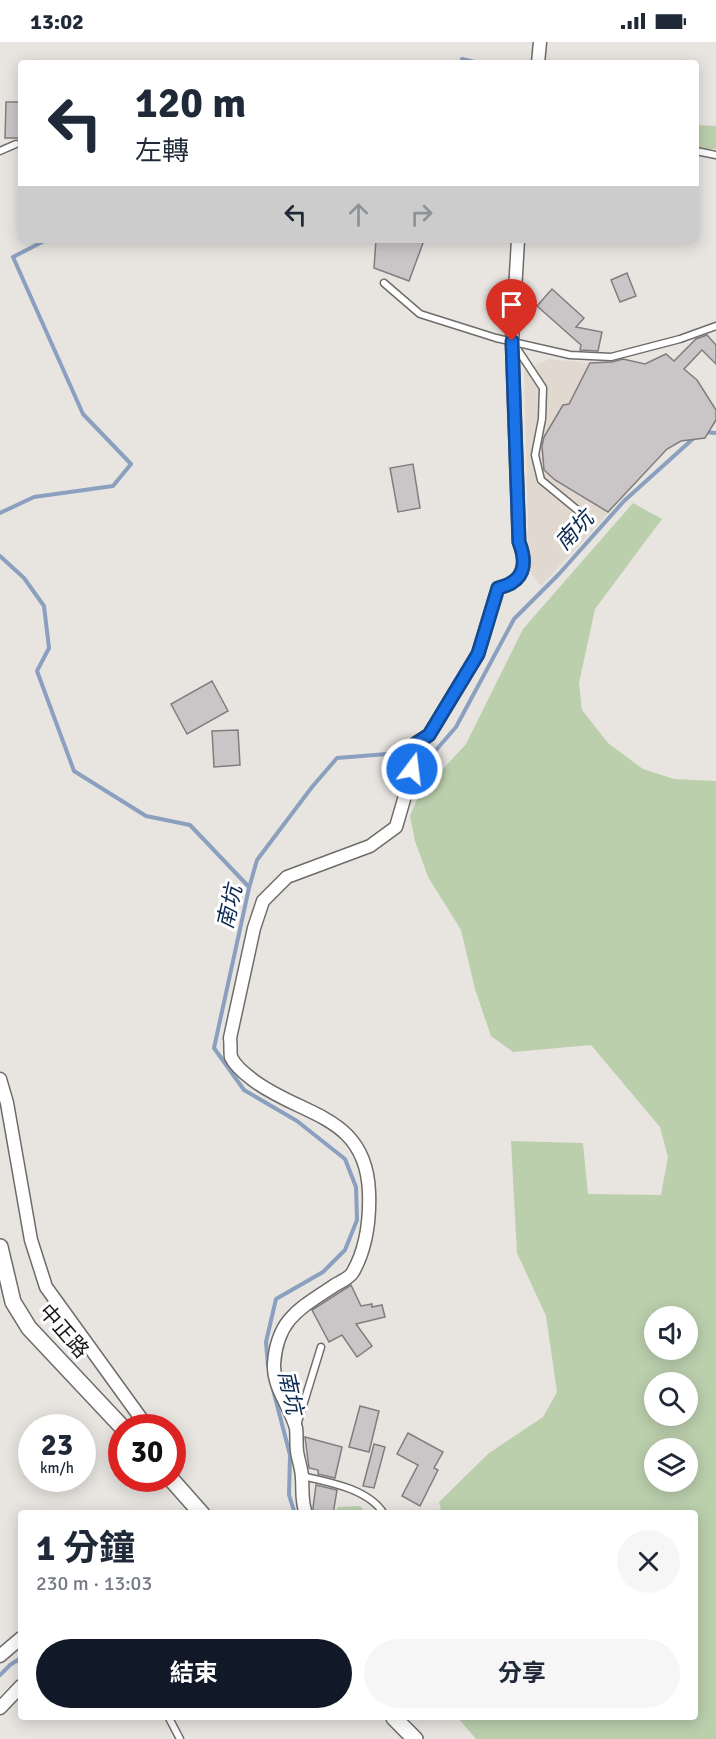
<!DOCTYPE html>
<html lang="zh-TW">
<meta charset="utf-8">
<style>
body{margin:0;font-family:Signika,"Noto Sans TC",sans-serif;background:#f6f6f7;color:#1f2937;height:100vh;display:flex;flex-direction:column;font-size:22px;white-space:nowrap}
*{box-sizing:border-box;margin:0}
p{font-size:20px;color:#747a83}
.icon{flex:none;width:33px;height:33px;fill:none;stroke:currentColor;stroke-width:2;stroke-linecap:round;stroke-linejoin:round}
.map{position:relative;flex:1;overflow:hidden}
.panel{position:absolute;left:18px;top:1468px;width:680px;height:210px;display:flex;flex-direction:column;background:#fff;border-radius:6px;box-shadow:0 3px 15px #0003}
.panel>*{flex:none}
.hud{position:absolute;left:18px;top:18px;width:681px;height:183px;border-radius:6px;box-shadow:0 3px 15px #0003;background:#fff;color:#1f2937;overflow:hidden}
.controls{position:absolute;left:644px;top:1264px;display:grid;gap:12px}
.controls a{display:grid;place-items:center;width:54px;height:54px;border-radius:50%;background:#fff;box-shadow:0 3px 15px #0003;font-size:30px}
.speed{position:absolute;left:18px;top:1372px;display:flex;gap:12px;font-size:30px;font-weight:700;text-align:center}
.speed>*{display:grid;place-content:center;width:78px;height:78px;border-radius:50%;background:#fff;box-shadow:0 3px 15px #0003;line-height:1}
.speed small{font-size:15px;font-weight:400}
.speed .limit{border:9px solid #d22;background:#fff;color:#111}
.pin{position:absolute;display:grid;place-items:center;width:51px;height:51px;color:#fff;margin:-62px -26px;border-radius:50% 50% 50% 0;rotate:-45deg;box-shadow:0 0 6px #0007}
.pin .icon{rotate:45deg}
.me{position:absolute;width:66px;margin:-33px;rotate:15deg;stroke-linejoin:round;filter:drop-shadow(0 0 4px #0008)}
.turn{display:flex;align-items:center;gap:21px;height:126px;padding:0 18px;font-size:27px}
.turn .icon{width:78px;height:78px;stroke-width:2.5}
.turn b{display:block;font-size:42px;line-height:51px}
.lanes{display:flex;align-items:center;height:57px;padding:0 18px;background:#0003;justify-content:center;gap:30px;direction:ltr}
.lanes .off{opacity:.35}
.round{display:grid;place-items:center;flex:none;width:63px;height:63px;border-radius:32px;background:#f6f6f7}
.headline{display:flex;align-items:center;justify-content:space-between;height:102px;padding:0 18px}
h1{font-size:36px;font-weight:700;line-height:45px}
.cta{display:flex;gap:12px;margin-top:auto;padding:12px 18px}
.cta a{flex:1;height:69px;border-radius:36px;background:#111827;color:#fff;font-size:24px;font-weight:700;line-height:69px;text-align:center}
.cta a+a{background:#f6f6f7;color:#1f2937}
.status{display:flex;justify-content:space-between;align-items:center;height:42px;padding:0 30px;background:#fff;direction:ltr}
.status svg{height:16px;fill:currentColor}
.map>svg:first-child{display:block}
.built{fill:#e1d9d0}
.green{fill:#bbcfad;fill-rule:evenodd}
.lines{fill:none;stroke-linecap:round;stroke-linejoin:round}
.stream{stroke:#8ba0bf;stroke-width:4}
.building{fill:#cac6c8;stroke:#817d7f;stroke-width:1.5}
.service-casing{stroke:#6e6c69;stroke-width:9}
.minor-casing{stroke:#6e6c69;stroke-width:15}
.tertiary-casing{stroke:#6e6c69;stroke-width:18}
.service{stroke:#fff;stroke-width:6}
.minor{stroke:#fff;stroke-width:12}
.tertiary{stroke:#fff;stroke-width:15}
.route-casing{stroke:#114b97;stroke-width:15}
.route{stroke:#1a73e8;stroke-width:10}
.labels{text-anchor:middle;stroke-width:6;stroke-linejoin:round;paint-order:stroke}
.street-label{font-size:21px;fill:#181716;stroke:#fff}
.water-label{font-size:22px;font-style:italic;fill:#0c2851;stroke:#fff}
</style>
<div class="status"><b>13:02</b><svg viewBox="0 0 49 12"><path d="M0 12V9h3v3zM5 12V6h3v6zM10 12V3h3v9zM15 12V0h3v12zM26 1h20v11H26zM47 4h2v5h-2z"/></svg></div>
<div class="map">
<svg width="716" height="1697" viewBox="0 0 716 1697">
<rect width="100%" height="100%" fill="#e8e5e1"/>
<!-- built -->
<polygon class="built" points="666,312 697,338 716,368 716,378 705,396 681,399 667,407 541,544 529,528 524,329 549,317 590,321 617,316 645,322"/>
<!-- green -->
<g class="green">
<polygon points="696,83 716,84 716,107 696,107"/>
<path d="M633 461 662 477 595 567 579 641 582 668 608 701 643 727 674 737 716 739V1697H476L458 1676H694V1472H442L439 1460 489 1411 543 1375 557 1350 546 1274 517 1211 511 1099 583 1101 588 1152 661 1153 668 1115 660 1085 591 1003 513 1010 491 994 475 947 461 888 428 835 415 799 410 774 419 753 466 702 523 587ZM654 1275H687V1308H654ZM654 1341H687V1374H654ZM654 1407H687V1440H654Z"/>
<polygon points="360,1464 366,1471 335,1471 338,1465"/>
</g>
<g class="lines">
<!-- stream -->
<g class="stream">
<polyline points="461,21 462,17 479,21"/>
<polyline points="704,390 716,391"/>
<polyline points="0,471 34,455 113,444 131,422 83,372 13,215 46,198"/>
<polyline points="0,514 24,536 44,564 49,606 37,629 74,729 146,774 190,783 249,845"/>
<polyline points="419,709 436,708 456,685 514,577 559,532 624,459 695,395"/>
<polyline points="268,1324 266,1300 276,1257 323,1230 345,1208 357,1178 356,1145 345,1117 297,1079 244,1048 214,1006 249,846 257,818 312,745 337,716 412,710"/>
<polyline points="269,1332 290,1413 289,1453 295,1472"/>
<polyline points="0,1633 10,1623 21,1616"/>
</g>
</g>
<!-- building -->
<g class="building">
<polygon points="6,60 21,60 20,96 5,96"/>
<polygon points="376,198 414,198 423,201 409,239 374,226"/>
<polygon points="627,231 636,254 620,260 611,238"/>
<polygon points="552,247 584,276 576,285 602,290 598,309 580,308 581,303 537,264"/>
<polygon points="707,293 716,303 716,322 702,308 684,327 697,338 716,368 716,378 705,396 681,399 667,407 608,470 555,438 544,428 542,404 544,395 563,363 569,362 590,321 612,320 623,317 645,322 666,312 674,319 696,297"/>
<polygon points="413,422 420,466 398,470 390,426"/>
<polygon points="212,639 228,669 187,692 171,662"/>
<polygon points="238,688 240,723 214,725 212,689"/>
<polygon points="351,1243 361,1264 372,1262 372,1265 382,1263 385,1275 356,1282 372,1304 357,1315 342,1293 329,1300 312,1268"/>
<polygon points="360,1364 379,1369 369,1410 349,1405"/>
<polygon points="408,1391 443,1410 434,1426 438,1428 420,1464 402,1454 418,1423 397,1412"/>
<polygon points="305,1395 342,1405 335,1436 318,1432 318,1428 309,1426"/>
<polygon points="374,1402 385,1405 374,1446 363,1444"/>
<polygon points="316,1443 337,1448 333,1472 314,1471 313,1466"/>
</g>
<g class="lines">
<!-- service casing -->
<g class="service-casing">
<g id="service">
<polyline points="0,109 16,102"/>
<polyline points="696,109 716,113"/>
<polyline points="384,241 420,272 496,296 570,313 611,315 680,297 716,284"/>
<polyline points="514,302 543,346 542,377 535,413 541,438 592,480"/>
<polyline points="297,1383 321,1305"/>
<path d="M302 1434C329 1440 369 1447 384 1472"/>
<polyline points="169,1676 180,1697"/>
</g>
</g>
<!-- minor casing -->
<g class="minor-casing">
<g id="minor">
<polyline points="538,21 540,0"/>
<polyline points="0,1037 7,1061 31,1198 46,1245 148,1386"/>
<path d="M306 1472C301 1459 303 1449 302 1436 302 1427 298 1418 297 1409 296 1402 297 1393 296 1386 290 1364 273 1346 274 1322 277 1276 301 1266 335 1243 340 1240 350 1236 353 1230 366 1207 370 1177 369 1150 366 1072 302 1075 253 1038 245 1032 235 1024 231 1015 230 1010 231 1002 230 996L254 886 263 859 287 835 370 804 396 785 415 719 416 701 429 693 478 612 498 546C524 540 528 523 519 500L512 299 518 198"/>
<polyline points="0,1614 21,1596"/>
<polyline points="0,1666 21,1644"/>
</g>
</g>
<!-- tertiary casing -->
<g class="tertiary-casing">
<g id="tertiary">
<polyline points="0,1205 13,1260 29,1286 123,1386"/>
<polyline points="171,1437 202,1472"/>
<polyline points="394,1676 415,1697"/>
</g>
</g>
<!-- service -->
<use href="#service" class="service"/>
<!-- minor -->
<use href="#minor" class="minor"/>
<!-- tertiary -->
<use href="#tertiary" class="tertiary"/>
</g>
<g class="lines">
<!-- route casing -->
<g class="route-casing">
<path id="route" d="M412 727 417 701 429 693 478 612 498 546C524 540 528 523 519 500L512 299"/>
</g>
<!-- route -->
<use href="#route" class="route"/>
</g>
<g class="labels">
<!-- street labels -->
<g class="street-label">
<text transform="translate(64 1289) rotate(49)" y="7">中正路</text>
</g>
<!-- water labels -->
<g class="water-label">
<text transform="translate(574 488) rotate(-47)" y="8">南坑</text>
<text transform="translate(229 865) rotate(-77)" y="8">南坑</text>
<text transform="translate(291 1350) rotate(78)" y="8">南坑</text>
</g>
</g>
</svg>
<div class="controls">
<a><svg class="icon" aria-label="sound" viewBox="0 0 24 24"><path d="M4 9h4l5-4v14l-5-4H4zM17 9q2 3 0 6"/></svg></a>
<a><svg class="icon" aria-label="search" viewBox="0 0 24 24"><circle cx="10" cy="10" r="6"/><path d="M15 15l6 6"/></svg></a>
<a><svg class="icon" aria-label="layers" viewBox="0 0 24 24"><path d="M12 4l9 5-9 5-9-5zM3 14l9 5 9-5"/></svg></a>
</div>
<div class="speed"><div>23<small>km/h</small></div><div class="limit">30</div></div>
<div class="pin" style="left:512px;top:299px;background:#d93025"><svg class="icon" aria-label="arrive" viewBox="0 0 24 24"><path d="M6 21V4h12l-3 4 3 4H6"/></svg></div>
<svg class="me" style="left:412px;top:727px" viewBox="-20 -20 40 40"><circle r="17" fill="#1a73e8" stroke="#fff" stroke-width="3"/><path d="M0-11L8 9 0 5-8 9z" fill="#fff"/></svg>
<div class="hud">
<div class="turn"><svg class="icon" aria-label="left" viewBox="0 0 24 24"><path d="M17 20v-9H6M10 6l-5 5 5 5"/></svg><div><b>120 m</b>左轉</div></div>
<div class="lanes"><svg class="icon" aria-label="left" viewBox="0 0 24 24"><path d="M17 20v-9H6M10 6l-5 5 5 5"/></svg><svg class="icon off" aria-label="ahead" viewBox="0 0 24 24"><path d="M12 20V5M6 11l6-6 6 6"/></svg><svg class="icon off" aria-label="right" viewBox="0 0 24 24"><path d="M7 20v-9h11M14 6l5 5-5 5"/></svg></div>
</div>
<section class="panel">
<div class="headline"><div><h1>1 分鐘</h1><p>230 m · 13:03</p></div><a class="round"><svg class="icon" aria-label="close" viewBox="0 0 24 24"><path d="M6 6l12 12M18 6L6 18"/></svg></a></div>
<div class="cta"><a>結束</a><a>分享</a></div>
</section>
</div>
